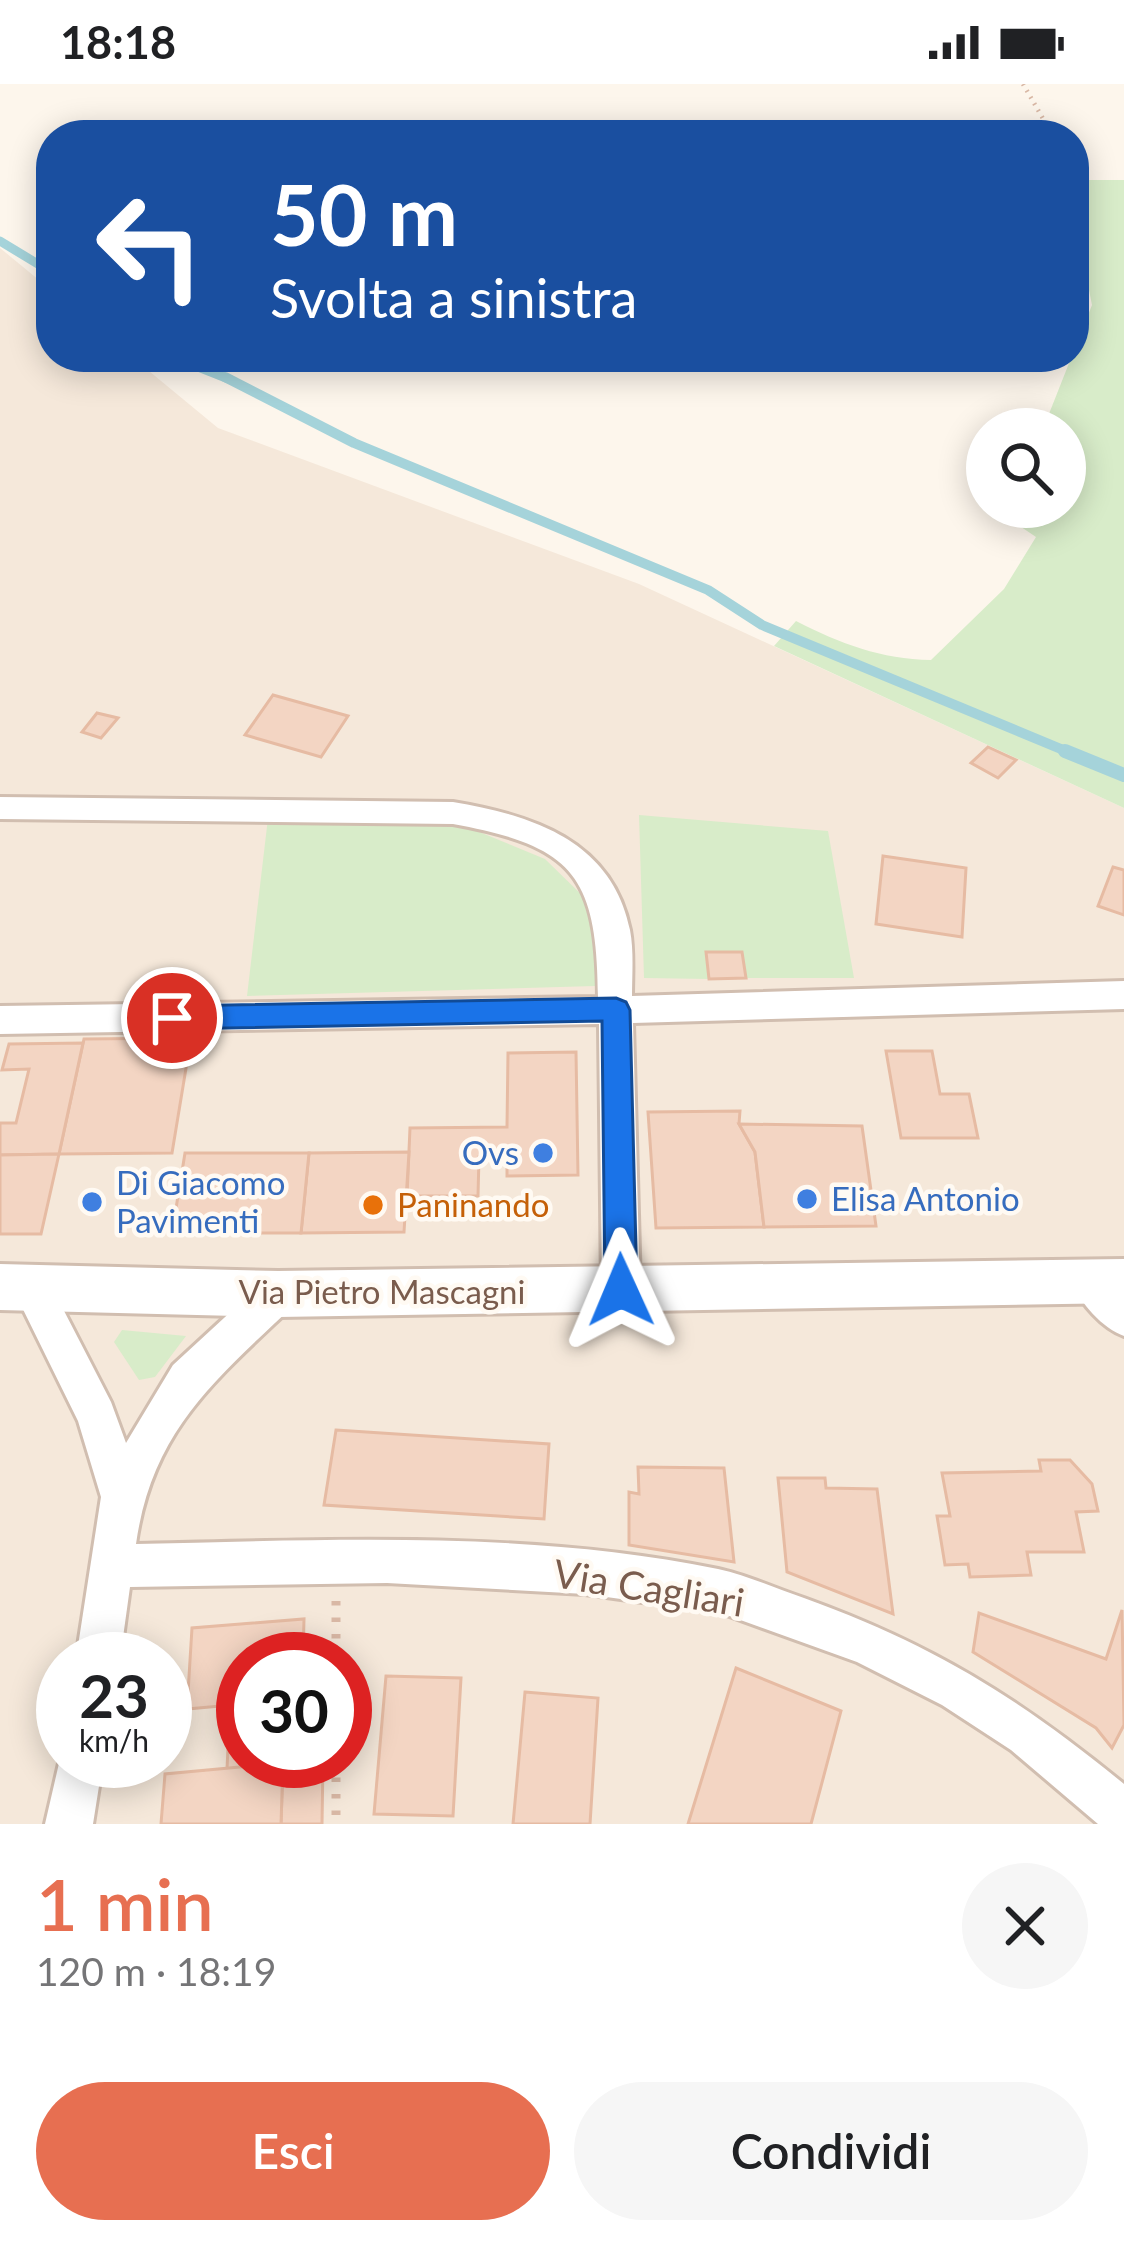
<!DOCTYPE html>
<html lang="it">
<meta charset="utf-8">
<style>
body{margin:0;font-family:Lato,sans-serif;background:#f6f6f6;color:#202124;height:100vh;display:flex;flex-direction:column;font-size:45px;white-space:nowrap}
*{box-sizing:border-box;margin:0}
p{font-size:39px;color:#757577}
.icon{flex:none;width:66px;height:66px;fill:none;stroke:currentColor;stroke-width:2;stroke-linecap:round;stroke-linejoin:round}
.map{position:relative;height:1740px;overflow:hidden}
.sheet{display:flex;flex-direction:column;background:#fff;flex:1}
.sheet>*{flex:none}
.hud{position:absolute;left:36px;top:36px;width:1053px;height:252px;border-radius:48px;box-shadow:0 6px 30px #0003;background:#1a4fa0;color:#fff;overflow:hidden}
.fabs{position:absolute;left:966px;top:324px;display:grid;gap:24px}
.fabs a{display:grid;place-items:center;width:120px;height:120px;border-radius:50%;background:#fff;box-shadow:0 6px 30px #0003;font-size:60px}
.speed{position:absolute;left:36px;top:1548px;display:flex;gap:24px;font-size:60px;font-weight:700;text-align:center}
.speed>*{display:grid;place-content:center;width:156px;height:156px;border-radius:50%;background:#fff;box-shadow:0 6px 30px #0003;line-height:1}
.speed small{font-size:30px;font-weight:400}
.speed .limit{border:18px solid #d22;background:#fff;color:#111}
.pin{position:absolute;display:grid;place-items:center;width:102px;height:102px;color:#fff;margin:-51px;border:6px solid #fff;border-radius:50%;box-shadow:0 3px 12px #0007}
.me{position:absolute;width:132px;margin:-66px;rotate:359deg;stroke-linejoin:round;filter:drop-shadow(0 0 9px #0008)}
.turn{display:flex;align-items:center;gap:42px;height:252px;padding:0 36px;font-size:54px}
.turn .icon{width:156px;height:156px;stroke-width:2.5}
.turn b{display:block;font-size:84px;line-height:102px}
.round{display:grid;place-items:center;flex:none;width:126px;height:126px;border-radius:63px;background:#f6f6f6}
.headline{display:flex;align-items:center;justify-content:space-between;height:204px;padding:0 36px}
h1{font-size:72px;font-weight:600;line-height:90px;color:#e76f51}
.action{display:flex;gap:24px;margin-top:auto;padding:24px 36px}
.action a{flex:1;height:138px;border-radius:72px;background:#e76f51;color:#fff;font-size:48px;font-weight:600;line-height:138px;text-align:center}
.action a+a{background:#f6f6f6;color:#202124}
.status{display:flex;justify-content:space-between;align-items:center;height:84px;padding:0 60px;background:#fff;direction:ltr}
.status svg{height:33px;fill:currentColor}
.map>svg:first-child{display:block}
.residential{fill:#f5e8da;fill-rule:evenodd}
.green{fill:#d8ecc9}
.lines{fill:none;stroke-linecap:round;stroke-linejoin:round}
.stream-far2{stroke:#a5d3da;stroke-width:9}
.stream-far1{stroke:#a5d3da;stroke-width:10}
.stream{stroke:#a5d3da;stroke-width:14}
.building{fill:#f3d5c3;stroke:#e6bba3;stroke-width:3}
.minor-casing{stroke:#d1beb0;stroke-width:6}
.tertiary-casing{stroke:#d1beb0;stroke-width:6}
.path-far1{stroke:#d9b8a5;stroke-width:4.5;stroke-dasharray:1.5 6;stroke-linecap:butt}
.path{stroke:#d9b8a5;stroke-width:9;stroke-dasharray:4.5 12;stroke-linecap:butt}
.minor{fill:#fff;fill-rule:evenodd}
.tertiary{fill:#fff;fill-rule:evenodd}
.route{fill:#1a73e8;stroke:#114b97;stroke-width:3}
.shop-dot{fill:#3f7fe0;stroke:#fffaf3;stroke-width:4.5}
.food-dot{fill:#e8710a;stroke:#fffaf3;stroke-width:4.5}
.labels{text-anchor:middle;stroke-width:9;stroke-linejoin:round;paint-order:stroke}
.shop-label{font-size:33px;fill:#366cbe;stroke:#fffaf3;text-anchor:start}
.food-label{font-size:33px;fill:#c56008;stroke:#fffaf3;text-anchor:start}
.street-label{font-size:33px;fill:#7a5c4d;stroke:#fffaf3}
.near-street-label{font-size:39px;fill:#7a5c4d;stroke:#fffaf3}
</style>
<div class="status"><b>18:18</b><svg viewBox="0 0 49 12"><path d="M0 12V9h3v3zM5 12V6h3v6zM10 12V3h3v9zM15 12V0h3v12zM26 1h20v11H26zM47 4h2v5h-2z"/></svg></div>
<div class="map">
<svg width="1124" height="1740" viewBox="0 0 1124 1740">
<rect width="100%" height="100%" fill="#fdf6ec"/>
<!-- residential -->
<path class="residential" d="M0 164 51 206V273H132L218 344 639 500 1124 724V1740H0ZM63 1575H165V1677H63ZM243 1575H345V1677H243Z"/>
<!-- green -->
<g class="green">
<path d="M1074 96H1124V724L774 562 796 537C841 560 881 575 931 576L1004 505 1036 453 1008 434 1013 423H1065V345H1043L1092 221 1088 201 1074 193Z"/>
<polygon points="639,731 828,747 854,894 746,894 741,868 706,869 709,895 644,894"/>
<polygon points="268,734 460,740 545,775 586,815 599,852 595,902 247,912"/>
<polygon points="122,1246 186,1252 155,1293 139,1296 114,1258"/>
</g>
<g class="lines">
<!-- stream-far2 -->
<g class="stream-far2">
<polyline points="0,157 51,188"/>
<polyline points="173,273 231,296"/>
</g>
<!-- stream-far1 -->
<polyline class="stream-far1" points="225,293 354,359 708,506 762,541 1073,670"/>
<!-- stream -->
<polyline class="stream" points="1065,667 1124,691"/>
</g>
<!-- building -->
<g class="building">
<polygon points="273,611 348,632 321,673 245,651"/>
<polygon points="97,629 118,634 101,654 82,648"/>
<polygon points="988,663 1016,676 998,694 971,679"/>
<polygon points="883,772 966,784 962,853 876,840"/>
<polygon points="1113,783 1124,786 1124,831 1098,822"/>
<polygon points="706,868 742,868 746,894 709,895"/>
<polygon points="191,954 172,1069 59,1070 84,955"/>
<polygon points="83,959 59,1070 0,1071 0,1039 16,1039 29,985 2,986 9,960"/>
<polygon points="886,967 932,967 940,1010 969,1010 978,1054 901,1054"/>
<polygon points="576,968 578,1091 507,1092 507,1072 479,1073 478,1112 407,1112 410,1044 507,1043 508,969"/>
<polygon points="740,1027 739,1040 755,1068 764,1143 656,1144 648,1028"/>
<polygon points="739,1040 862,1042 876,1142 764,1143 755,1068"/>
<polygon points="409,1068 404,1148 301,1149 309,1069"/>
<polygon points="185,1069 309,1069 301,1149 172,1149"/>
<polygon points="59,1070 41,1150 0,1150 0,1071"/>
<polygon points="336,1346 549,1360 544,1435 324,1421"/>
<polygon points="1039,1376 1070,1376 1092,1400 1098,1427 1076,1428 1084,1468 1027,1468 1031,1491 970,1493 968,1480 945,1481 937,1432 950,1432 942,1389 1041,1387"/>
<polygon points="638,1383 724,1384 734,1478 629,1461 629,1408 639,1410"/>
<polygon points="778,1394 825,1394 826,1404 877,1405 893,1530 787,1488"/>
<polygon points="1122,1526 1124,1641 1112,1664 1096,1644 973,1568 979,1529 1106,1575"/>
<polygon points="304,1535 303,1575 243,1575 243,1620 187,1625 192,1544"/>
<polygon points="736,1584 841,1627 811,1740 688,1740"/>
<polygon points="386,1592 461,1594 453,1732 374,1730"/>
<polygon points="525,1608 598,1614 590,1740 513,1740"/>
<polygon points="243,1620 243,1677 323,1677 322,1740 281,1740 283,1679 227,1685 230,1621"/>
<polygon points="283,1679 281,1740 161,1740 165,1690"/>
</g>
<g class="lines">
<!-- minor casing -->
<g class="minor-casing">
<g id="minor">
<path d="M0 713 453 718C531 731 612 756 630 846 634 867 632 891 632 912L1124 897V925L633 939 640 1206 635 1219 621 1224 607 1219 602 1206 599 940 0 950V922L598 913C597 792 574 762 453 740L0 735Z"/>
<path d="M1091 1180 1105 1186 1124 1206V1252C1102 1244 1081 1220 1072 1198L1077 1186Z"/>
<path d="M31 1185 45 1190 111 1318 126 1359 173 1281 264 1197 278 1192 292 1197 297 1210 292 1223C214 1297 152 1347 136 1460 329 1456 528 1446 718 1485 747 1491 776 1505 804 1514 932 1560 1019 1614 1124 1700V1740H1098L1011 1666 942 1621 857 1578 721 1529 585 1510 387 1499 130 1503 120 1575H76L101 1413 78 1337 12 1203 17 1190Z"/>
<polygon points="63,1662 63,1677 103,1677 93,1740 45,1740"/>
</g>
</g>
<!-- tertiary casing -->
<g class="tertiary-casing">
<polygon id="tertiary" points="1124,1175 1124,1219 278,1233 0,1226 0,1180 278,1187"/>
</g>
<!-- path-far1 -->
<polyline class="path-far1" points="1023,0 1049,45"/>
<!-- path -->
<g class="path">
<polyline points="336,1517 336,1575"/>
<polyline points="336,1677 336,1740"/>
</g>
<!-- minor -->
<use href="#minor" class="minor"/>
<!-- tertiary -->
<use href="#tertiary" class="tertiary"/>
</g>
<!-- route -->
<polygon class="route" points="616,914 626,918 630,926 637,1206 633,1217 621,1221 610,1217 605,1206 602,937 172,945 162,942 158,934 162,925 172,922"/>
<!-- markers -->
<g class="shop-dot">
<circle cx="543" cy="1069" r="12"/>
<circle cx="807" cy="1115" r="12"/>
<circle cx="92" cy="1118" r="12"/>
</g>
<circle class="food-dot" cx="373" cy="1121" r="12"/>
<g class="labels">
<!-- shop labels -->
<g class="shop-label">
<text x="519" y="1081" text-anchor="end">Ovs</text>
<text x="116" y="1111">Di Giacomo<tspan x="116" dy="38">Pavimenti</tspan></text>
<text x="831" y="1127">Elisa Antonio</text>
</g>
<!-- food labels -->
<g class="food-label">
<text x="397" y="1133">Paninando</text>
</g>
<!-- street labels -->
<g class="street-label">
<text x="382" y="1220">Via Pietro Mascagni</text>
</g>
<!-- near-street labels -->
<g class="near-street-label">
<text transform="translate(649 1504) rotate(9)" y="14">Via Cagliari</text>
</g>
</g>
</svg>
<div class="fabs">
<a><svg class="icon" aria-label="search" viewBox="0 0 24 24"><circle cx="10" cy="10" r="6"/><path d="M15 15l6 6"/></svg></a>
</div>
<div class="speed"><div>23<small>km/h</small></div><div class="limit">30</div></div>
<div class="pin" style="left:172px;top:934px;background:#d93025"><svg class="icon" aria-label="arrive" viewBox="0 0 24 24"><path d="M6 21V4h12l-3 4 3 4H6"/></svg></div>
<svg class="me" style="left:621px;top:1206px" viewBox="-20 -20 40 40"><path d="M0-17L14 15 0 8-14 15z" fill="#1a73e8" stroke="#fff" stroke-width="4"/></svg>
<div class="hud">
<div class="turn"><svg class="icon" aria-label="left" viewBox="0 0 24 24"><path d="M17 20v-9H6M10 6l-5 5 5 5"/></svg><div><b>50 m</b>Svolta a sinistra</div></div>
</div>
</div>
<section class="sheet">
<div class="headline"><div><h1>1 min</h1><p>120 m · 18:19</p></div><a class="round"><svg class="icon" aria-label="close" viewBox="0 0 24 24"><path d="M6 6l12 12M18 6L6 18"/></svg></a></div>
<div class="action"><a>Esci</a><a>Condividi</a></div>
</section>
